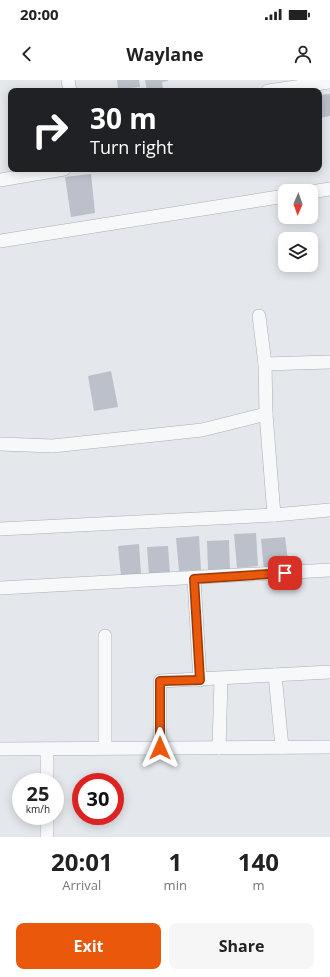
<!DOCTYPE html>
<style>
body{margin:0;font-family:"Open Sans",sans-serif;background:#f6f6f6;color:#222;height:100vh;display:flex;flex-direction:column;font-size:15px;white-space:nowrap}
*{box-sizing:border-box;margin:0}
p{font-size:13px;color:#767676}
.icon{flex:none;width:22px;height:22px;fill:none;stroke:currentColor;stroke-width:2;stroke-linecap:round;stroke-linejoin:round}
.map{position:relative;height:757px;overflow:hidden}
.details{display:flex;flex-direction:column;background:#fff;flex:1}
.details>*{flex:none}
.top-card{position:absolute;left:8px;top:8px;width:314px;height:84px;border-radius:8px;box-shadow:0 2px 10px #0003;background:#202124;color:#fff;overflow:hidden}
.needle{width:26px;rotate:182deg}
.controls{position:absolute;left:278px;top:104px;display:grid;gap:8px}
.controls a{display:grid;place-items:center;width:40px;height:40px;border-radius:8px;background:#fff;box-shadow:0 2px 10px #0003;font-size:20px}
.speed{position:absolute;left:12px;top:693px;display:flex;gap:8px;font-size:20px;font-weight:700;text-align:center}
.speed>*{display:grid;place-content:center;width:52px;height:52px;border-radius:50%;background:#fff;box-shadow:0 2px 10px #0003;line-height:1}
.speed small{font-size:10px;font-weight:400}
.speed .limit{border:6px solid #d22;background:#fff;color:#111}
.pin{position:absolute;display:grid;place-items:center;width:34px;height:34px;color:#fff;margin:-17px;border-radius:8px;box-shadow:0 2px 6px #0006}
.me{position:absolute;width:44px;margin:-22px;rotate:0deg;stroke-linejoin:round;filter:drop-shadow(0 0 3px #0008)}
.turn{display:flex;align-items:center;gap:14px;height:84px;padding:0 16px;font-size:18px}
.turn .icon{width:52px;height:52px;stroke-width:2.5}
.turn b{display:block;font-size:28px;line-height:34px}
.eta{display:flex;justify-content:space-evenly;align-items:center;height:68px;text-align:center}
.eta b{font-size:24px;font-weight:700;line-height:28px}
.cta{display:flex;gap:8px;margin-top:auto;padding:8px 16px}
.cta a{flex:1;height:46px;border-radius:8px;background:#ea580c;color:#fff;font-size:16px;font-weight:700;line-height:46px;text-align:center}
.cta a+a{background:#f6f6f6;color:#222}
.status{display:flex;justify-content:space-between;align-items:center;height:28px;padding:0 20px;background:#fff;direction:ltr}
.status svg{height:11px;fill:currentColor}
header{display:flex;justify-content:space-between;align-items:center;height:52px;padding:0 16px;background:#fff;font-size:18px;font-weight:700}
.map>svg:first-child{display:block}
.building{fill:#bbc0ca}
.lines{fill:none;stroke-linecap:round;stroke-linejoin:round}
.street-casing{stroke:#a9aeb7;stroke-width:14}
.street{stroke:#f7f8fa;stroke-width:13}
.route-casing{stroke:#983908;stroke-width:10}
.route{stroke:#ea580c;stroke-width:7}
</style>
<div class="status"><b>20:00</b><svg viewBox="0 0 49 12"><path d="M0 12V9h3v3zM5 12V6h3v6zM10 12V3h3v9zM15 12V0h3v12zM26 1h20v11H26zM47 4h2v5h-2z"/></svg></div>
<header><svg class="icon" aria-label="back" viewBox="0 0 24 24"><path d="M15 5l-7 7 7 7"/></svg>Waylane<svg class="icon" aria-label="person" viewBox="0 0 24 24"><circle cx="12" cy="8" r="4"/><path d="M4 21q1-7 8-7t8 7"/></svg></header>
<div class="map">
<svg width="330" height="757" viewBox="0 0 330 757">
<rect width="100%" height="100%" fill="#e4e7ec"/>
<!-- building -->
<g class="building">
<polygon points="117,0 139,0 140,7 118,9"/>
<polygon points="145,0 168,0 168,1 162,2 163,9 147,11"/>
<polygon points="330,14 330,36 319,38 319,15"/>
<polygon points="91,94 95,133 71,137 65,97"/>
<polygon points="111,291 118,327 94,331 88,296"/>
<polygon points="256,453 258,486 237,488 234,454"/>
<polygon points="199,456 201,490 179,491 176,458"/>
<polygon points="285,457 289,488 264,491 261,459"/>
<polygon points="229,460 230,490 208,490 207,461"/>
<polygon points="139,464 141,494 121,496 118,466"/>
<polygon points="168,466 170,493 149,494 147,467"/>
</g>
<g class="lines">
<!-- street casing -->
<g class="street-casing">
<g id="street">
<polyline points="68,0 70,11"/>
<polyline points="268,11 330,2"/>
<polyline points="0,100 64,89"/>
<polyline points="311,112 330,109"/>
<polyline points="0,161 285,116"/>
<polyline points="259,236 265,284 266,334 274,435"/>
<polyline points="265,284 330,282"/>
<polyline points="0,364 53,366 202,350 266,334"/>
<polyline points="0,449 274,435 330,430"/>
<polyline points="194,499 200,600"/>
<polyline points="0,508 330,490"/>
<polyline points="275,595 282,667"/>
<polyline points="105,668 105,556"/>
<polyline points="160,668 160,601 330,592"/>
<polyline points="219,668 221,599"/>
<polyline points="0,669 330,667"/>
<polyline points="47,702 47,669"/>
<polyline points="47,757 47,736"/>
</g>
</g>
<!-- street -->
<use href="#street" class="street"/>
</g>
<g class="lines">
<!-- route casing -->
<g class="route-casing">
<polyline id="route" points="160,668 160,601 200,600 194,499 285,493"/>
</g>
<!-- route -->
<use href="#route" class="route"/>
</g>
</svg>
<div class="controls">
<a><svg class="needle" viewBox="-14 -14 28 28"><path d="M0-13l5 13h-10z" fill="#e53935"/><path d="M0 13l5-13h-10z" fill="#767676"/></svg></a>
<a><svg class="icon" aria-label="layers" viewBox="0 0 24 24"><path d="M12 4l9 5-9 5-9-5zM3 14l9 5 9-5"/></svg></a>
</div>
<div class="speed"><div>25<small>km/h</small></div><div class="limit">30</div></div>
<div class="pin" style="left:285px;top:493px;background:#d93025"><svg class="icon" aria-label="arrive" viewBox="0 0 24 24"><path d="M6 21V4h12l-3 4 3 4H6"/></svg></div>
<svg class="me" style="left:160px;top:668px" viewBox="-20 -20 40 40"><path d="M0-17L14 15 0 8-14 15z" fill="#ea580c" stroke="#fff" stroke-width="4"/></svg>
<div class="top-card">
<div class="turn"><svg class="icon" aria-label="right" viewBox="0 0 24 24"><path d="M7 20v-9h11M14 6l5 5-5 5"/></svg><div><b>30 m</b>Turn right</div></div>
</div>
</div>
<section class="details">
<div class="eta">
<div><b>20:01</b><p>Arrival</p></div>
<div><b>1</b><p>min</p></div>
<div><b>140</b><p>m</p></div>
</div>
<div class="cta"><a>Exit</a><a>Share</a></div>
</section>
